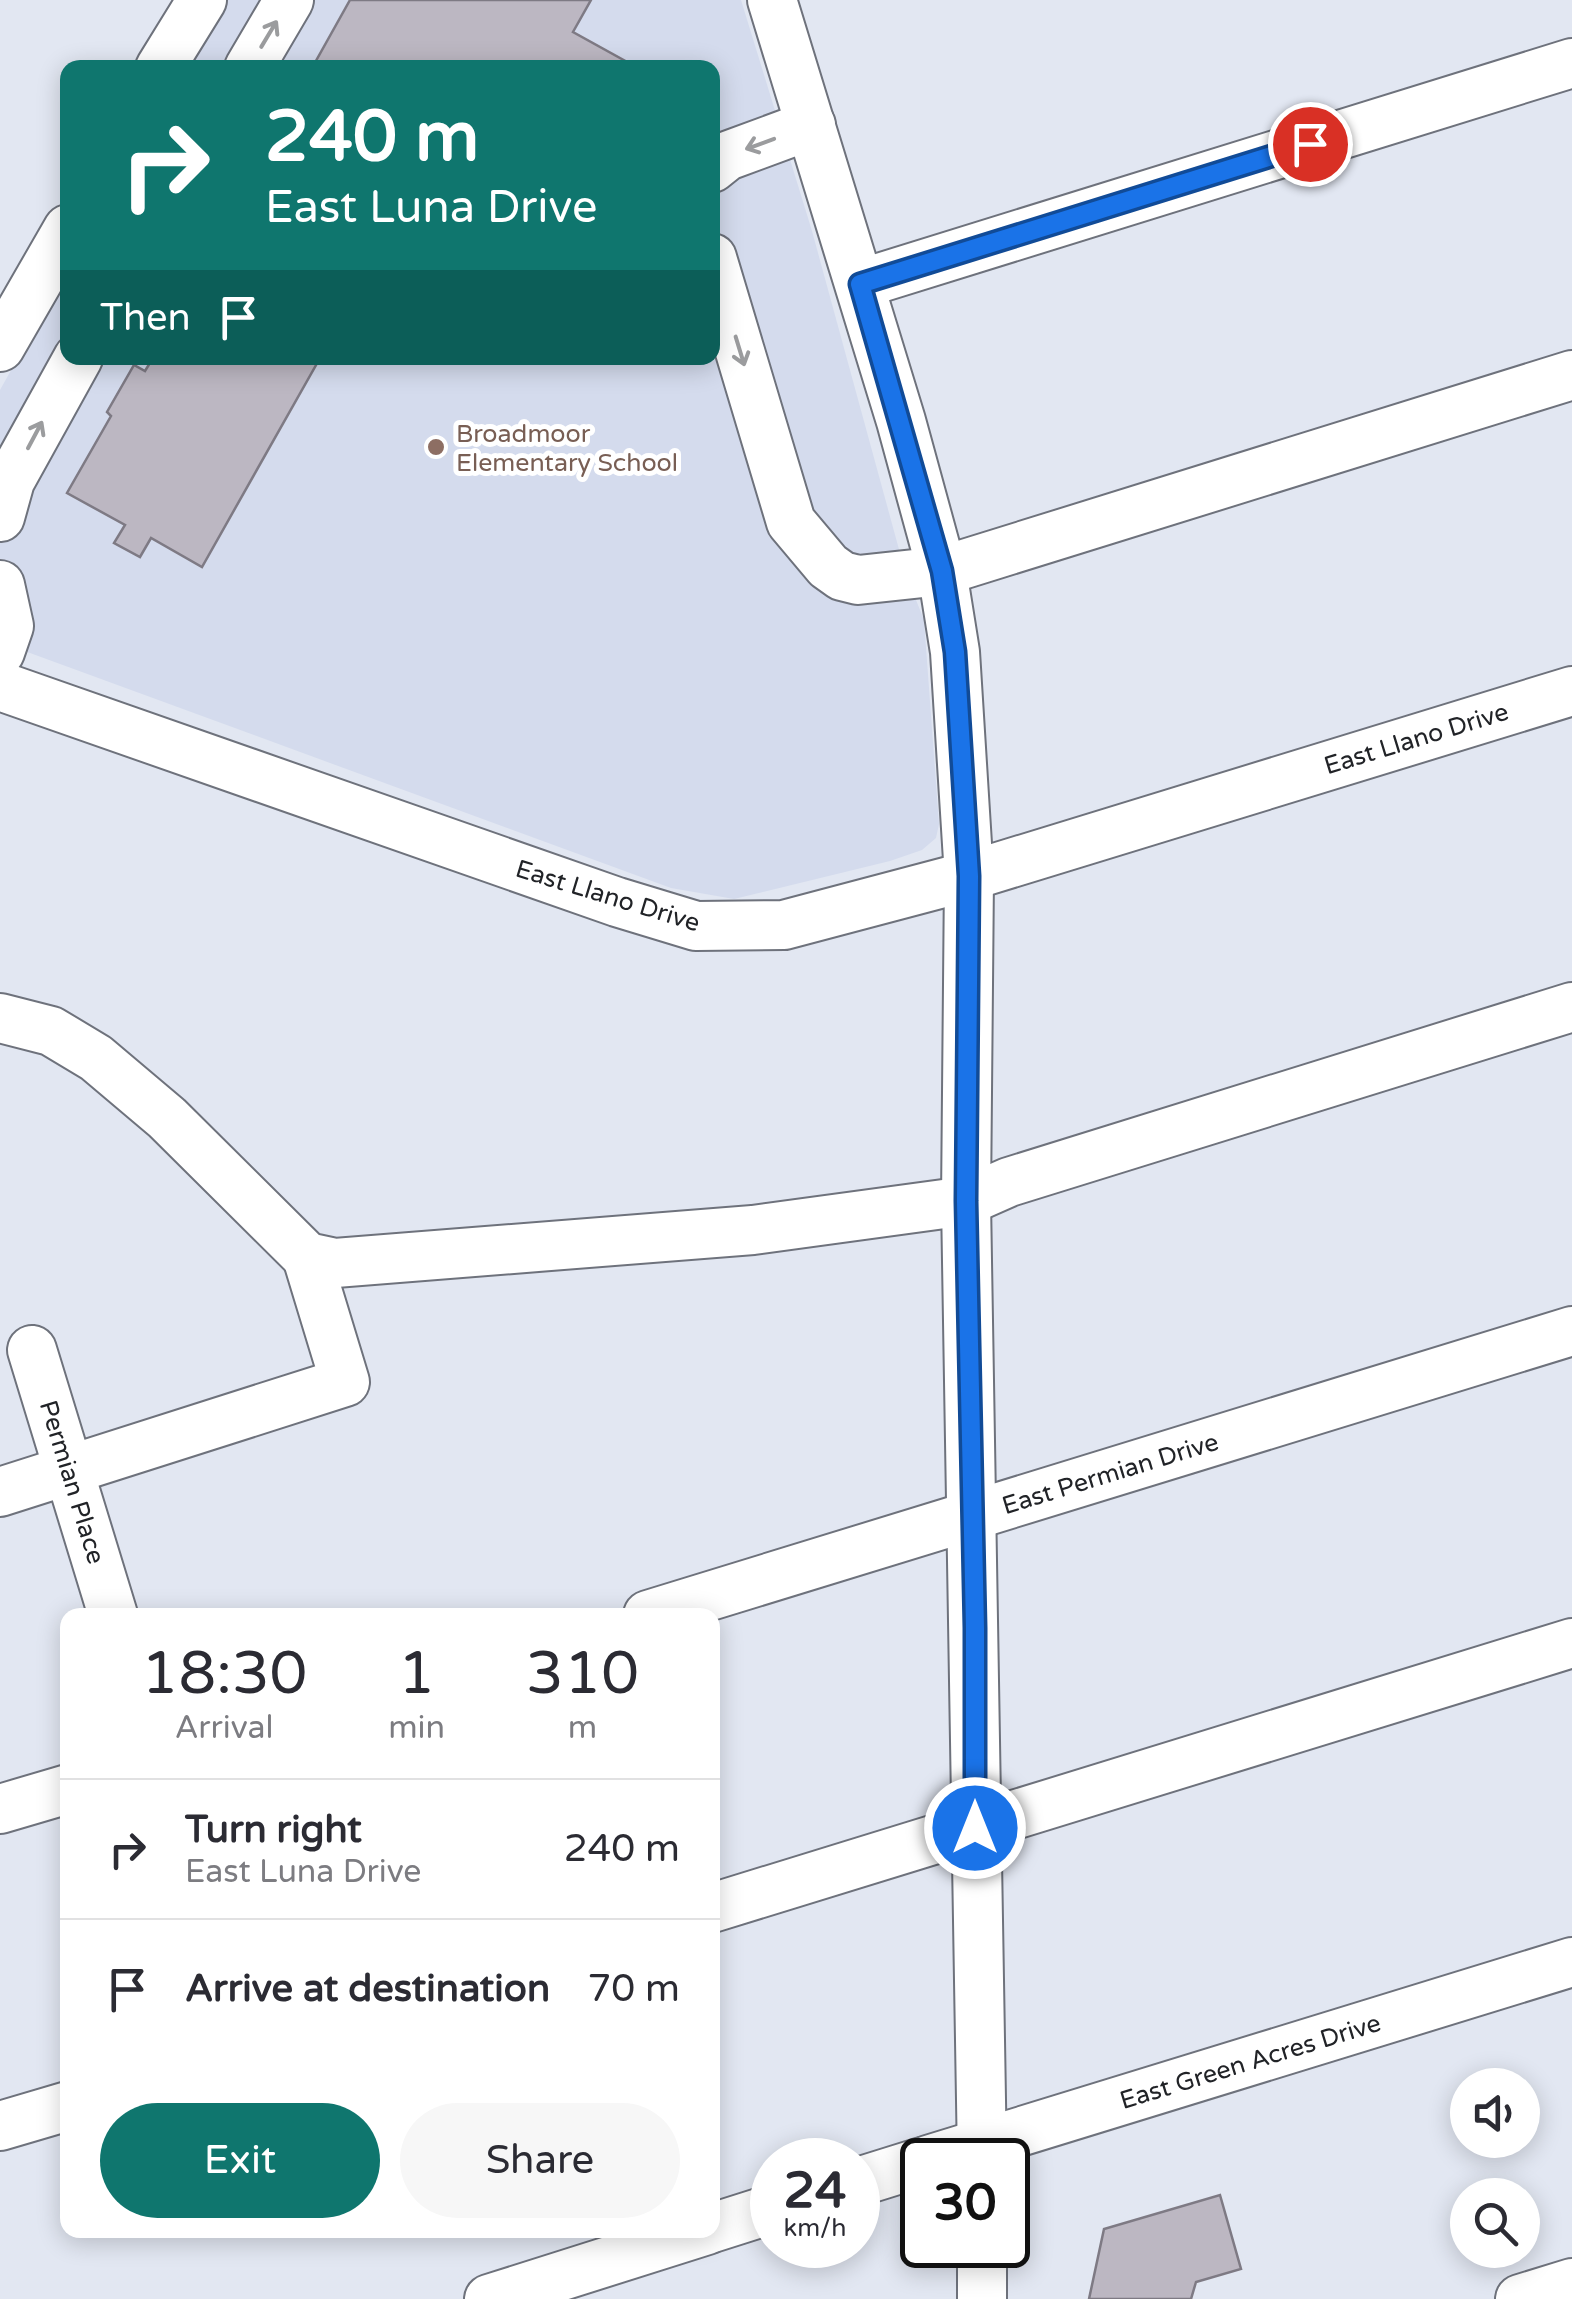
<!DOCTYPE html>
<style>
body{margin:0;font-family:"Varela Round",sans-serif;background:#f7f7f7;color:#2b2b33;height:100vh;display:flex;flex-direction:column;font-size:38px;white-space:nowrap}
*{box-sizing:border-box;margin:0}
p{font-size:32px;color:#7c7c81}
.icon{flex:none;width:55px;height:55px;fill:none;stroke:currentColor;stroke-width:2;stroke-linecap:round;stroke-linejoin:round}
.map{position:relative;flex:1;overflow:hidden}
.panel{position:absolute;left:60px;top:1608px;width:660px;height:630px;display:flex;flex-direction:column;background:#fff;border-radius:20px;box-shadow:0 5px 25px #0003}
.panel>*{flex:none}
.hud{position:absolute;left:60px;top:60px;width:660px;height:305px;border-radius:20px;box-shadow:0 5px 25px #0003;background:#0f766e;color:#fff;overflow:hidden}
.controls{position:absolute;left:1450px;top:2068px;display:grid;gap:20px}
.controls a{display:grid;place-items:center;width:90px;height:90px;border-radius:50%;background:#fff;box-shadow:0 5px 25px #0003;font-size:50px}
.speed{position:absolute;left:750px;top:2138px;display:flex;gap:20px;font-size:50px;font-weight:700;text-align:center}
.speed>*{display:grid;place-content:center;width:130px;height:130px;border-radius:50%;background:#fff;box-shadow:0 5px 25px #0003;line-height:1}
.speed small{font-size:25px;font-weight:400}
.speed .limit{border:5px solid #111;border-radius:15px;background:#fff;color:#111}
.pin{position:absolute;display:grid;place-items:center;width:85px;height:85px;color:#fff;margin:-42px;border:5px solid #fff;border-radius:50%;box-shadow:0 2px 10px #0007}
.me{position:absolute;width:110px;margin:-55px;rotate:0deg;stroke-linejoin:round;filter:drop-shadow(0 0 8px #0008)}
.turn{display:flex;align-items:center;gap:35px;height:210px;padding:0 40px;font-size:45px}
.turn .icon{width:130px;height:130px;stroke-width:2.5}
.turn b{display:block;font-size:70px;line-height:85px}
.then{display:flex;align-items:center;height:95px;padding:0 40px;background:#0003;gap:20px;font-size:38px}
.eta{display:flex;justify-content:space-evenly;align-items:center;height:170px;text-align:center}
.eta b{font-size:60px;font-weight:600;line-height:70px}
.action{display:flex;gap:20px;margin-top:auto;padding:20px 40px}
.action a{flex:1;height:115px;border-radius:60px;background:#0f766e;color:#fff;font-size:40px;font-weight:600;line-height:115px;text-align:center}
.action a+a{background:#f7f7f7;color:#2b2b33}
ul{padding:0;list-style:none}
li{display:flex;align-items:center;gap:30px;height:140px;padding:0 40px;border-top:2px solid #e1e1e2}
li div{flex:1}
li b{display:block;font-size:38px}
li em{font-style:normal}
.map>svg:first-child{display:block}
.built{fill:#d4dbed}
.building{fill:#bcb7c2;stroke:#7e7a84;stroke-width:2.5}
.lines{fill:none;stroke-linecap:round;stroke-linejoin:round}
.minor-casing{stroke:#6e727c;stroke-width:52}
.minor{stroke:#fff;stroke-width:48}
.oneway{stroke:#9b9c9e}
.route-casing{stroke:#114b97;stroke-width:25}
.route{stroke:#1a73e8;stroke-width:18}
.education-dot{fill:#8d6e63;stroke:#fff;stroke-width:4}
.labels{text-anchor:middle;stroke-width:10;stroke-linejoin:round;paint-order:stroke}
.education-label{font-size:25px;fill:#785e54;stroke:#fff;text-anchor:start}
.street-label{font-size:25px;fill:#212327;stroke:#fff}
</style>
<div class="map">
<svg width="1572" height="2299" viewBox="0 0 1572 2299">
<rect width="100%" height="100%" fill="#e2e7f2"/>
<!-- built -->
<polygon class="built" points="223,0 741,0 812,231 906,575 924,620 939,824 936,838 922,850 890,861 734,899 671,888 0,642 0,390 67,270 68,358 712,358 712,68 180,67"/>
<!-- building -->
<g class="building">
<polygon points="350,0 591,0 573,32 638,68 312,68"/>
<polygon points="153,358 320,358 202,567 151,538 140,557 114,543 125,525 67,493 111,416 107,412 134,365 145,371"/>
<polygon points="1220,2195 1241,2269 1196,2282 1191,2299 1089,2299 1104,2229"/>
</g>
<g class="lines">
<!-- minor casing -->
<g class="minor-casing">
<g id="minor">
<polyline points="772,0 901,421 942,571 955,652 969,876 966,1201 982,2160"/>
<polyline points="160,68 202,0"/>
<polyline points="249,68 289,0"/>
<polyline points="712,168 727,156 811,125"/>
<polyline points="712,258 791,522 828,566 842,576 858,580 942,571 1572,375"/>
<polyline points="860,284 1572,63"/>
<polyline points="0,347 68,229"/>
<polyline points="0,517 10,481 78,358"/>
<polyline points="0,585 9,626 0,652"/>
<polyline points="0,686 617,902 696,926 784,925 969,876 1572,691"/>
<polyline points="0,1018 51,1031 96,1058 167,1118 307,1257 335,1263 753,1230 966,1201 1009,1182 1572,1007"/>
<polyline points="32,1350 113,1615"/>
<polyline points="0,1492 345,1382 307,1257"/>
<polyline points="648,1615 1572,1331"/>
<polyline points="0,1809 68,1789"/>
<polyline points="712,1908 1572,1643"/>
<polyline points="0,2126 68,2106"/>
<polyline points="928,2160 1572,1962"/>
<polyline points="858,2182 922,2162"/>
<polyline points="712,2228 772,2209"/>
<polyline points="982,2245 982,2299"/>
<polyline points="489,2299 707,2230"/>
<polyline points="1520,2299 1572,2283"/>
</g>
</g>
<!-- minor -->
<use href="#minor" class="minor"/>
</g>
<!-- one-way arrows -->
<defs><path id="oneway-shaft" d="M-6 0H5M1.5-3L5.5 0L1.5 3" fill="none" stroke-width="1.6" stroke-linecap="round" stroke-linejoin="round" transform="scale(2.5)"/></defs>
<g class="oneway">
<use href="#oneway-shaft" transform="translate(269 34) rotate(-59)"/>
<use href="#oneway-shaft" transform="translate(760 144) rotate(160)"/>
<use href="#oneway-shaft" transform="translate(740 351) rotate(73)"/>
<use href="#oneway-shaft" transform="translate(35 435) rotate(-62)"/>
</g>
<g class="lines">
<!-- route casing -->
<g class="route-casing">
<polyline id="route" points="975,1828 975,1628 966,1201 969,876 955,652 942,571 860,284 1310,144"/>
</g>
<!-- route -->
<use href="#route" class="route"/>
</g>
<!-- markers -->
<circle class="education-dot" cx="436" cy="447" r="10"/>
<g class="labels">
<!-- education labels -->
<g class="education-label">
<text x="456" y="442">Broadmoor<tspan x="456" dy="29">Elementary School</tspan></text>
</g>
<!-- street labels -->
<g class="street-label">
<text transform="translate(1416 738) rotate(-17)" y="9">East Llano Drive</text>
<text transform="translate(608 895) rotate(17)" y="9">East Llano Drive</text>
<text transform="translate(1110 1473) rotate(-17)" y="9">East Permian Drive</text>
<text transform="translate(73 1482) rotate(73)" y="9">Permian Place</text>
<text transform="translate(1250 2061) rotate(-17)" y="9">East Green Acres Drive</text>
</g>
</g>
</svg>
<div class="controls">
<a><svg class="icon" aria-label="sound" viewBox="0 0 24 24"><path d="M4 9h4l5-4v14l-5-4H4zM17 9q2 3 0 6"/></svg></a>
<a><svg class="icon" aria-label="search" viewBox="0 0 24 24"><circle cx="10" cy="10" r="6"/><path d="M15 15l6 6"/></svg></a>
</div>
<div class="speed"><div>24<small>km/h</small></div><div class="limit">30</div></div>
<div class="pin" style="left:1310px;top:144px;background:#d93025"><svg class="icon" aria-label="arrive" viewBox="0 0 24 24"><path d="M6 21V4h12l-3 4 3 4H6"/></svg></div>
<svg class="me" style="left:975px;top:1828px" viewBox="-20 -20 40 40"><circle r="17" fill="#1a73e8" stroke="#fff" stroke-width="3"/><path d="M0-11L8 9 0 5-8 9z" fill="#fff"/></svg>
<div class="hud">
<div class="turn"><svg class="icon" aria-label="right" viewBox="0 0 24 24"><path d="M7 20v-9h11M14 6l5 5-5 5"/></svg><div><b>240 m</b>East Luna Drive</div></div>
<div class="then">Then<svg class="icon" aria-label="arrive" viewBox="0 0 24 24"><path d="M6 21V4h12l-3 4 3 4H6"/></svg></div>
</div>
<section class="panel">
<div class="eta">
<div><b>18:30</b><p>Arrival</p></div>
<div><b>1</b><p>min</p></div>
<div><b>310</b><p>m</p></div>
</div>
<ul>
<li><svg class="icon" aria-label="right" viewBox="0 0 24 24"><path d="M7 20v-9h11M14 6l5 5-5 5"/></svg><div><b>Turn right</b><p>East Luna Drive</p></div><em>240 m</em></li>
<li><svg class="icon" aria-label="arrive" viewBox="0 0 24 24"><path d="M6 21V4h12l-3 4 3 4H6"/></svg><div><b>Arrive at destination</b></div><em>70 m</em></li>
</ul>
<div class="action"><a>Exit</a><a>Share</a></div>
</section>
</div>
